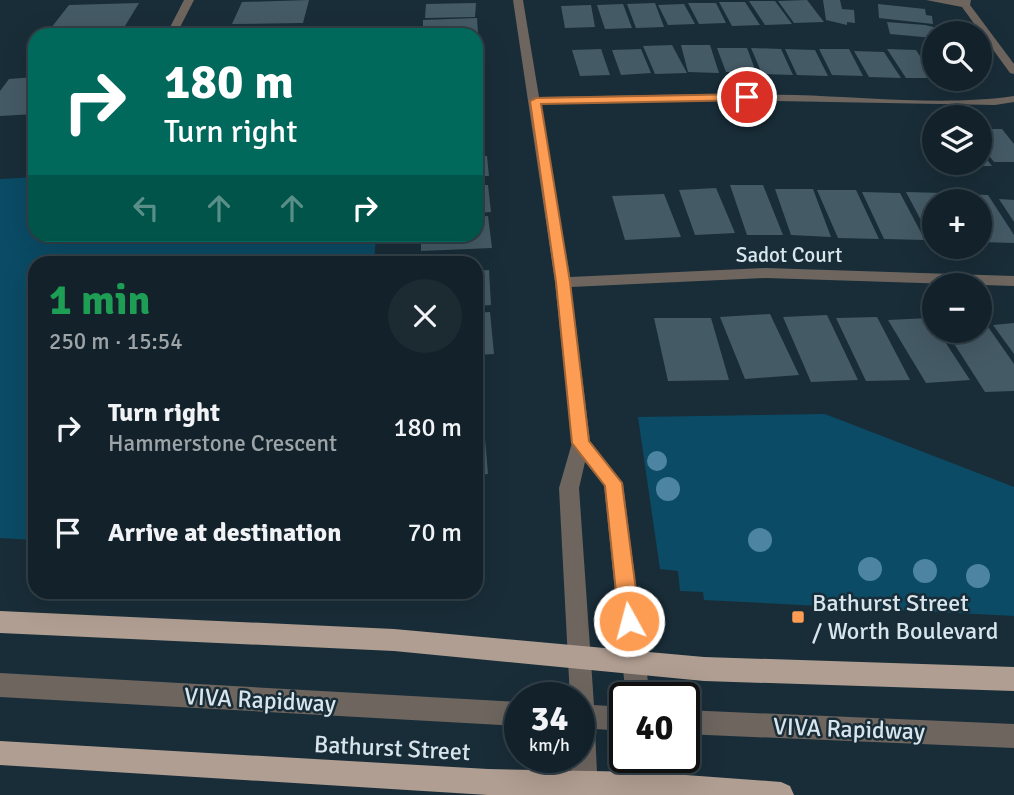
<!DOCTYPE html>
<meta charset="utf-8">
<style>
body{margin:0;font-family:Signika,sans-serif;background:#1c2a32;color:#f1f3f6;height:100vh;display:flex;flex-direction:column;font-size:26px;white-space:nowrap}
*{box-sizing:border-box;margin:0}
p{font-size:23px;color:#9da4a8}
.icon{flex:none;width:38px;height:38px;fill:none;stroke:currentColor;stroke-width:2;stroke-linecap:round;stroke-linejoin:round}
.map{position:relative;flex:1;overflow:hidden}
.side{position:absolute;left:28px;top:256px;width:455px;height:343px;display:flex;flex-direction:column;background:#13222a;border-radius:21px;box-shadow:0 7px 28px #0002,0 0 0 2px #323f47}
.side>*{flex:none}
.top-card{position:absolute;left:28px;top:28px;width:455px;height:214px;border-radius:21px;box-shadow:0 7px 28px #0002,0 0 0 2px #323f47;background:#00695c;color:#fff;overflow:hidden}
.controls{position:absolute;left:922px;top:21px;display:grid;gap:14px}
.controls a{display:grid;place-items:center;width:70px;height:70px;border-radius:50%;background:#13222a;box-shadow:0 7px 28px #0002,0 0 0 2px #323f47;font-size:35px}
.speed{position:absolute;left:504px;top:682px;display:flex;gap:14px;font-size:35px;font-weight:700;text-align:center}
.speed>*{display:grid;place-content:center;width:91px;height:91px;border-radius:50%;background:#13222a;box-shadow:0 7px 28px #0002,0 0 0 2px #323f47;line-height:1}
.speed small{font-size:18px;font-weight:400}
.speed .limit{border:4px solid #111;border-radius:10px;background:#fff;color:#111}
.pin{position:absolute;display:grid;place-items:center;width:60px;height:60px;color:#fff;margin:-30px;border:4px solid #fff;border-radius:50%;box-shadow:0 2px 7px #0007}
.me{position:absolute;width:77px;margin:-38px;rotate:353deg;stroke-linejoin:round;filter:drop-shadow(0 0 5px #0008)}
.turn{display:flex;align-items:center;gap:24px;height:147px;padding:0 21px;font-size:32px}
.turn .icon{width:91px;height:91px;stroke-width:2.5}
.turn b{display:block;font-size:49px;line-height:60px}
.lanes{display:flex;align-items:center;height:66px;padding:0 21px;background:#0003;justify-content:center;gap:35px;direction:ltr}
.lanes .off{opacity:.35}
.round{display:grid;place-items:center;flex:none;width:74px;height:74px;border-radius:37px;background:#1c2a32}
.summary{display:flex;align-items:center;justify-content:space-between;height:119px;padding:0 21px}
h1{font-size:42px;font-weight:800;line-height:52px;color:#1e9e55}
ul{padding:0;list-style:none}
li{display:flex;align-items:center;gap:21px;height:105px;padding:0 21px}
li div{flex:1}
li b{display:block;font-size:26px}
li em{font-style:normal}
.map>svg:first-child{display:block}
.green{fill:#0b4b65}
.building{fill:#445a65}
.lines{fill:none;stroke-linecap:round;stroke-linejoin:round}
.minor{fill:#6e655f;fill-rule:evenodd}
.major{fill:#b19e92;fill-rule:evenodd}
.tree{fill:#4c84a2}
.route{fill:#fd9d54;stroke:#a46637;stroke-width:2}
.poi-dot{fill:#fd9d54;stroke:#192d38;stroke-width:2.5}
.labels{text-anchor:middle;stroke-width:5;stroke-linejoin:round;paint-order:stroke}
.street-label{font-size:21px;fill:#d8e5ec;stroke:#192d38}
.near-poi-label{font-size:24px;fill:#d8e5ec;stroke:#192d38;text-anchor:start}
.near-street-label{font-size:24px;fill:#d8e5ec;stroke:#192d38}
</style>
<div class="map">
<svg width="1014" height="795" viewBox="0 0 1014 795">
<rect width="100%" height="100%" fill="#192d38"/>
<!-- green -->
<g class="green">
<polygon points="35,177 35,234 376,235 374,262 35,262 35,540 0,538 0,179"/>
<polygon points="825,414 1014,487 1014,616 704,600 703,592 680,591 678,571 660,569 638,417"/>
</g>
<!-- building -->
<g class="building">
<polygon points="309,0 303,23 232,24 242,2"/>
<polygon points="807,0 824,22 794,23 778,1"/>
<polygon points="823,0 840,0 842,9 854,10 855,23 847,22 847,25 826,20"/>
<polygon points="749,1 775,1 792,24 765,25"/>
<polygon points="719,2 745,2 760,25 732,26"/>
<polygon points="139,3 125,26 51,28 69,5"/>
<polygon points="476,3 475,17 425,18 426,4"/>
<polygon points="655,3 664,27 636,28 627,4"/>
<polygon points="688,3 716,3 726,23 699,24"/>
<polygon points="623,4 632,28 605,29 597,5"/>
<polygon points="684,4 695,24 668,25 658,5"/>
<polygon points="878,4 925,9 926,15 932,16 933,24 879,18"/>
<polygon points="591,5 595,27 565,28 561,6"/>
<polygon points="477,18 478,33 423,35 423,20"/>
<polygon points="887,22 925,25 942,29 944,33 934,33 934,38 890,34"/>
<polygon points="672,45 687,73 655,74 643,46"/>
<polygon points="681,45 710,45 719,73 688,72"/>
<polygon points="717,48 747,48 756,72 726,72"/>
<polygon points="751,48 781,49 793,75 762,74"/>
<polygon points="601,49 610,75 580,76 572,50"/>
<polygon points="641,49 651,73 621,75 612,50"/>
<polygon points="785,49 815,50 828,76 797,75"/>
<polygon points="819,49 849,49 863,76 832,75"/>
<polygon points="887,49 916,50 934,78 906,78"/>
<polygon points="854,51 884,52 901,78 869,77"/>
<polygon points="35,77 35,114 0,116 0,91 9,79"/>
<polygon points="476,101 482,101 484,121 476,121"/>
<polygon points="980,129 1002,129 1014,144 1014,162 994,162 980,144"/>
<polygon points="980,151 992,166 955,166 953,163 980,163"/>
<polygon points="476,156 487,156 489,176 476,176"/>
<polygon points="476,185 488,185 491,212 476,213"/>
<polygon points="730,185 763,185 783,235 747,235"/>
<polygon points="716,188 735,233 695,235 679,190"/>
<polygon points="775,189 813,189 831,237 791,235"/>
<polygon points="817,190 856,190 879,239 838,238"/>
<polygon points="862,192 900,193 925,240 884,239"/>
<polygon points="906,192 943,193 948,201 934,201 934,241 932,241"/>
<polygon points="664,194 681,237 625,240 612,196"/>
<polygon points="951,194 988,195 1014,235 1014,243 980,242 980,201 955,201"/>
<polygon points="999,199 1014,200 1014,222"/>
<polygon points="488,216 492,248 421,251 421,234 476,234 476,217"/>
<polygon points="489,270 491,305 476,306 476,271"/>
<polygon points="490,312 494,354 476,355 476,313"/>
<polygon points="770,314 799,375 745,379 720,317"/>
<polygon points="827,315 858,380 811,382 783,317"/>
<polygon points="877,317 910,380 866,381 836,318"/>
<polygon points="654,318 711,318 729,380 668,381"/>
<polygon points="929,318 934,331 938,331 970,380 926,383 888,320"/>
<polygon points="984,321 1014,364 1014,391 985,392 946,331 980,331 980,322"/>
<polygon points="1014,323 1014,354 993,325"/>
<polygon points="476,362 479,362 482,405 476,405"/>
<polygon points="483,415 488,474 476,475 476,416"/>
</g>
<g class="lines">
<!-- minor -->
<g class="minor">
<polygon points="184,0 194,0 176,35 166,35"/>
<path d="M513 0H523L539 97C625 96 710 93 795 95 863 97 948 106 1014 96V102L995 105 728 100 540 104 570 277 766 268 1014 276V286L766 278 571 287 590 441 623 483 650 698H626L604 485 585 462 579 488 594 705 625 707V731L595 729 598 795H572L571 758H579V698H570L559 488 572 443 555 282Z"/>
<polygon points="926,0 971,0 970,5 1014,64 1014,74 1010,73 962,7"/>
<polygon points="0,673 520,702 520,726 0,697"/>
<polygon points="684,710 1014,724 1014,748 684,734"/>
<polygon points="631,758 655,758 659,795 633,795"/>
</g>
<!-- major -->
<g class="major">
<polygon points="0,611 394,629 704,657 1014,667 1014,691 704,681 394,651 0,633"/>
<polygon points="0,741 488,769 645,772 781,782 790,786 794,795 488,795 0,765"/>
</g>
</g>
<!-- trees -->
<g class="tree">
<circle cx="657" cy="461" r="10"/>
<circle cx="668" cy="489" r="12"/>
<circle cx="760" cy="540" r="12"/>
<circle cx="870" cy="569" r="12"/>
<circle cx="925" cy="571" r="12"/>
<circle cx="978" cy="576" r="12"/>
</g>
<!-- route -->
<polygon class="route" points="747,94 752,97 751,100 541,104 570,282 589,441 622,483 640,621 637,628 629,631 622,628 619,621 605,486 572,443 556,282 530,101 536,98"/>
<!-- markers -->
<rect class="poi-dot" x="791" y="610" width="14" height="14" rx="3.5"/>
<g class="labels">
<!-- street labels -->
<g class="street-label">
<text x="789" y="262">Sadot Court</text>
</g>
<!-- near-poi labels -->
<g class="near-poi-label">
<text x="812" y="611">Bathurst Street<tspan x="812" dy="28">/ Worth Boulevard</tspan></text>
</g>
<!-- near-street labels -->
<g class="near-street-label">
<text transform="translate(260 700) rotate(3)" y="8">VIVA Rapidway</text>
<text transform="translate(849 729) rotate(2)" y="8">VIVA Rapidway</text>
<text transform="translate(392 748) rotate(3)" y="8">Bathurst Street</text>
</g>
</g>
</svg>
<div class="controls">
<a><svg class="icon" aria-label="search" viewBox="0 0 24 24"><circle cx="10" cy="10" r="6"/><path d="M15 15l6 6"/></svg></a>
<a><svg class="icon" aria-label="layers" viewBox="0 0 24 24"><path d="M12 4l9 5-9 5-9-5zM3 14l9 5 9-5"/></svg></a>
<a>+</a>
<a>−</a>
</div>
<div class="speed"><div>34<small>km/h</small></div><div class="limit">40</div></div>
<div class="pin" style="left:747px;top:97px;background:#d93025"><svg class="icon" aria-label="arrive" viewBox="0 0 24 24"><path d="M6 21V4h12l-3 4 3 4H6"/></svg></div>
<svg class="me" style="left:629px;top:621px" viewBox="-20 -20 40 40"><circle r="17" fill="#fd9d54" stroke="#fff" stroke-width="3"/><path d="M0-11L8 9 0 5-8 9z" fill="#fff"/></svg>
<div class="top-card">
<div class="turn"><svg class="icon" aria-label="right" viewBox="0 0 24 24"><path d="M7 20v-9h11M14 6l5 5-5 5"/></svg><div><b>180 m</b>Turn right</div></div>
<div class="lanes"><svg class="icon off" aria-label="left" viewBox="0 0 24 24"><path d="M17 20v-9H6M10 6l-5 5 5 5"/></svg><svg class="icon off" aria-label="ahead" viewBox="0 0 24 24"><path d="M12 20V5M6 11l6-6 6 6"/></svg><svg class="icon off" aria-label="ahead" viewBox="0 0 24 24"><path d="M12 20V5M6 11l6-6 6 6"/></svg><svg class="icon" aria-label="right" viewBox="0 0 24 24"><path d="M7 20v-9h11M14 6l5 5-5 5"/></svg></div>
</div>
<section class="side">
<div class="summary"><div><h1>1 min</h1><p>250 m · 15:54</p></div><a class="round"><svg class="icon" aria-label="close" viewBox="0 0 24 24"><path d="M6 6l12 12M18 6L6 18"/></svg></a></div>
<ul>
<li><svg class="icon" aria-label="right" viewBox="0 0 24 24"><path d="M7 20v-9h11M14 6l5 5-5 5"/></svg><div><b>Turn right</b><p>Hammerstone Crescent</p></div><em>180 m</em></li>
<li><svg class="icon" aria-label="arrive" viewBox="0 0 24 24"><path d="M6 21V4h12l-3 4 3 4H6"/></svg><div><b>Arrive at destination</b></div><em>70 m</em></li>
</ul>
</section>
</div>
